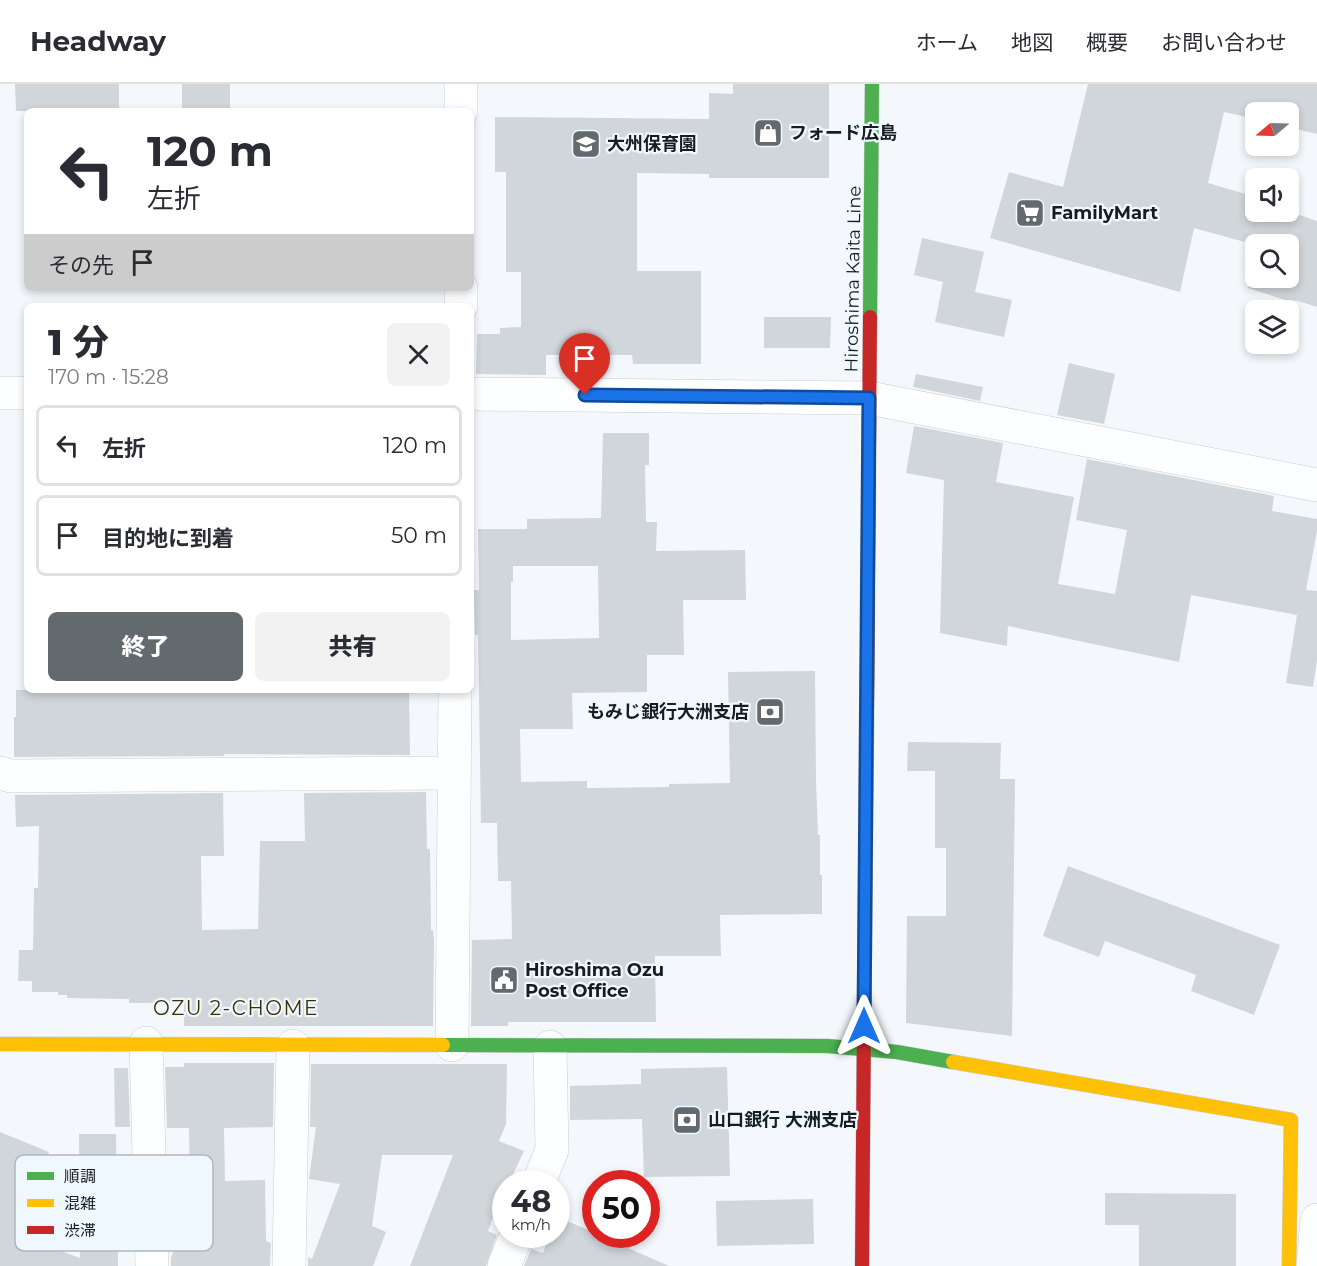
<!DOCTYPE html>
<html lang="ja">
<meta charset="utf-8">
<style>
body{margin:0;font-family:Montserrat,"Noto Sans JP",sans-serif;background:#f2f2f3;color:#2b2b33;height:100vh;display:flex;flex-direction:column;font-size:22px;white-space:nowrap}
*{box-sizing:border-box;margin:0}
p{font-size:20px;color:#7c7c81}
.icon{flex:none;width:33px;height:33px;fill:none;stroke:currentColor;stroke-width:2;stroke-linecap:round;stroke-linejoin:round}
.map{position:relative;flex:1;overflow:hidden}
.side{position:absolute;left:24px;top:219px;width:450px;height:390px;display:flex;flex-direction:column;background:#fff;border-radius:9px;box-shadow:0 3px 9px #0003}
.side>*{flex:none}
.guide{position:absolute;left:24px;top:24px;width:450px;height:183px;border-radius:9px;box-shadow:0 3px 9px #0003;background:#fff;color:#2b2b33;overflow:hidden}
.needle{width:39px;rotate:251deg}
.buttons{position:absolute;left:1245px;top:18px;display:grid;gap:12px}
.buttons a{display:grid;place-items:center;width:54px;height:54px;border-radius:9px;background:#fff;box-shadow:0 3px 9px #0003;font-size:30px}
.speed{position:absolute;left:492px;top:1086px;display:flex;gap:12px;font-size:30px;font-weight:700;text-align:center}
.speed>*{display:grid;place-content:center;width:78px;height:78px;border-radius:50%;background:#fff;box-shadow:0 3px 9px #0003;line-height:1}
.speed small{font-size:15px;font-weight:400}
.speed .limit{border:9px solid #d22;background:#fff;color:#111}
.pin{position:absolute;display:grid;place-items:center;width:51px;height:51px;color:#fff;margin:-62px -26px;border-radius:50% 50% 50% 0;rotate:-45deg;box-shadow:0 0 6px #0007}
.pin .icon{rotate:45deg}
.me{position:absolute;width:66px;margin:-33px;rotate:0deg;stroke-linejoin:round;filter:drop-shadow(0 0 4px #0008)}
.turn{display:flex;align-items:center;gap:21px;height:126px;padding:0 24px;font-size:27px}
.turn .icon{width:78px;height:78px;stroke-width:2.5}
.turn b{display:block;font-size:42px;line-height:51px}
.then{display:flex;align-items:center;height:57px;padding:0 24px;background:#0003;gap:12px;font-size:22px}
.round{display:grid;place-items:center;flex:none;width:63px;height:63px;border-radius:9px;background:#f2f2f3}
.summary{display:flex;align-items:center;justify-content:space-between;height:102px;padding:0 24px}
h1{font-size:36px;font-weight:800;line-height:45px}
.cta{display:flex;gap:12px;margin-top:auto;padding:12px 24px}
.cta a{flex:1;height:69px;border-radius:9px;background:#636a6e;color:#fff;font-size:24px;font-weight:800;line-height:69px;text-align:center}
.cta a+a{background:#f2f2f3;color:#2b2b33}
ul{padding:0;list-style:none}
li{display:flex;align-items:center;gap:18px;height:81px;margin:0 12px 9px;padding:0 12px;border:3px solid #e1e1e2;border-radius:9px}
li div{flex:1}
li b{display:block;font-size:22px}
li em{font-style:normal}
header{display:flex;align-items:center;gap:36px;box-sizing:border-box;height:84px;padding:0 30px;background:#fff;border-bottom:2px solid #e1e1e2}
header strong{font-size:28px}
nav{display:flex;gap:33px;margin-inline-start:auto;font-size:21px}
.map>svg:first-child{display:block}
.building{fill:#d1d6db;fill-rule:evenodd}
.lines{fill:none;stroke-linecap:round;stroke-linejoin:round}
.street-casing{stroke:#c7cdd1;stroke-width:34}
.fast-casing{stroke:#c7cdd1;stroke-width:15}
.slow-casing{stroke:#c7cdd1;stroke-width:15}
.jam-casing{stroke:#c7cdd1;stroke-width:15}
.street{stroke:#fdfeff;stroke-width:33}
.fast{stroke:#4caf50;stroke-width:14}
.slow{stroke:#ffc107;stroke-width:14}
.jam{stroke:#c62828;stroke-width:14}
.route-casing{stroke:#114b97;stroke-width:15}
.route{stroke:#1a73e8;stroke-width:10}
.labels{text-anchor:middle;stroke-width:4.5;stroke-linejoin:round;paint-order:stroke}
.poi-label{font-size:18px;font-weight:bold;fill:#151d22;stroke:#f0f8ff;text-anchor:start}
.street-label{font-size:18px;fill:#151d22;stroke:#f0f8ff}
.neighbourhood-label{font-size:20px;letter-spacing:1.5px;fill:#3a2f03;stroke:#f0f8ff}
.key{fill:#f0f8ff;stroke:#aeb6bd;stroke-width:1.5}
.key-label{font-size:16px;fill:#151d22}
</style>
<header>
<strong>Headway</strong>
<nav><a>ホーム</a><a>地図</a><a>概要</a><a>お問い合わせ</a></nav>
</header>
<div class="map">
<svg width="1317" height="1182" viewBox="0 0 1317 1182">
<rect width="100%" height="100%" fill="#f4f8fc"/>
<!-- building -->
<g class="building">
<polygon points="15,0 119,0 119,27 16,27"/>
<rect x="182" y="0" width="48" height="27"/>
<polygon points="733,0 829,0 829,94 709,94 709,90 637,89 637,187 701,187 701,280 633,280 632,271 546,271 546,291 476,290 477,250 500,250 500,244 521,243 521,188 506,188 506,88 495,88 495,33 709,35 709,9 733,10"/>
<polygon points="1088,0 1317,0 1317,50 1288,43 1288,28 1256,28 1256,35 1224,28 1208,99 1256,113 1256,128 1288,127 1317,137 1317,223 1295,216 1294,219 1248,204 1256,180 1256,194 1288,194 1288,160 1252,160 1194,144 1180,208 990,154 1009,88 1063,103"/>
<polygon points="922,154 984,168 975,208 1012,216 1004,253 935,238 943,198 914,191"/>
<polygon points="764,233 831,233 830,264 764,264"/>
<polygon points="1069,279 1115,290 1104,340 1057,331"/>
<polygon points="916,290 983,303 980,317 913,303"/>
<polygon points="914,342 1003,359 996,398 1074,413 1058,500 1115,510 1127,446 1076,436 1087,375 1274,412 1272,427 1317,435 1317,447 1306,506 1317,507 1317,576 1313,603 1286,599 1297,531 1191,511 1179,578 1008,542 1007,562 940,549 944,396 906,389"/>
<path d="M603 349H649V381H645L646 438H657L656 467 745 466 746 516H683L684 571H647V608L572 609 573 645H520L521 698 587 697V704L669 703V700L730 699 728 588 815 587 816 697 818 751H820V791H822V830L720 831 721 872H655L656 938H508V942H471L472 856 512 855 511 797H498L497 739H481L478 551H475L474 506H479L478 445H527V435L601 434ZM513 482H598L599 554 511 556V498H513Z"/>
<polygon points="16,606 409,606 410,671 225,670 223,672 14,673 14,633 16,633"/>
<polygon points="908,658 1001,659 1000,695 1015,695 1012,952 906,939 907,832 946,832 946,764 935,764 935,687 907,687"/>
<polygon points="426,708 427,765 430,765 431,846 433,846 434,856 433,942 184,942 184,919 129,919 129,915 67,914 67,911 58,911 58,908 32,908 32,897 18,897 19,866 33,866 34,804 38,804 39,742 16,743 15,711 223,709 224,772 201,772 202,846 258,845 260,757 305,757 304,709"/>
<polygon points="1068,782 1280,861 1254,931 1191,907 1196,891 1105,857 1099,873 1043,852"/>
<polygon points="184,979 274,979 273,1043 224,1044 225,1097 265,1096 266,1157 271,1159 270,1182 171,1182 171,1174 190,1121 189,1044 167,1044 165,983 184,983"/>
<polygon points="311,980 507,980 506,1040 499,1057 524,1067 511,1095 508,1094 506,1100 488,1147 497,1151 486,1182 410,1182 453,1071 382,1071 372,1142 386,1148 373,1182 308,1182 308,1173 312,1175 340,1100 309,1095 316,1043 310,1043"/>
<polygon points="727,983 730,1092 644,1093 642,1035 570,1036 570,1002 641,1000 641,985"/>
<polygon points="114,984 128,984 130,1043 115,1043"/>
<polygon points="0,1048 49,1068 15,1150 80,1174 79,1050 116,1050 118,1182 0,1182"/>
<polygon points="1105,1109 1236,1110 1236,1182 1139,1182 1139,1141 1105,1141"/>
<polygon points="813,1115 814,1160 717,1162 716,1117"/>
<polygon points="557,1133 596,1149 596,1150 632,1164 628,1164 669,1182 524,1182 531,1165 543,1169 550,1150 556,1150"/>
</g>
<g class="lines">
<!-- street casing -->
<g class="street-casing">
<g id="street">
<polyline points="461,0 461,27"/>
<polyline points="461,204 461,222"/>
<polyline points="0,309 27,309"/>
<polyline points="471,310 869,314 1317,401"/>
<polyline points="0,689 11,692 454,689"/>
<polyline points="146,959 152,1182"/>
<polyline points="452,961 455,606"/>
<polyline points="538,1100 552,1066 550,963"/>
<polyline points="289,1182 293,962"/>
<polyline points="504,1182 517,1150"/>
<polyline points="1313,1182 1317,1136"/>
</g>
</g>
<!-- fast casing -->
<g class="fast-casing">
<g id="fast">
<polyline points="870,233 872,0"/>
<polyline points="443,961 827,962 897,968 953,978"/>
</g>
</g>
<!-- slow casing -->
<g class="slow-casing">
<g id="slow">
<polyline points="864,938 867,623"/>
<polyline points="0,960 443,961"/>
<polyline points="953,978 1291,1036 1289,1182"/>
</g>
</g>
<!-- jam casing -->
<g class="jam-casing">
<g id="jam">
<polyline points="867,623 870,233"/>
<polyline points="862,1182 864,938"/>
</g>
</g>
<!-- street -->
<use href="#street" class="street"/>
<!-- fast -->
<use href="#fast" class="fast"/>
<!-- slow -->
<use href="#slow" class="slow"/>
<!-- jam -->
<use href="#jam" class="jam"/>
</g>
<g class="lines">
<!-- route casing -->
<g class="route-casing">
<polyline id="route" points="585,311 869,314 864,942"/>
</g>
<!-- route -->
<use href="#route" class="route"/>
</g>
<!-- icons -->
<defs>
<g id="shop-square" transform="scale(1.5)"><rect x="-9" y="-9" width="18" height="18" rx="4" fill="#636a6e" stroke="#f0f8ff"/><path d="M-5-2.5h2.3a2.7 3.5 0 0 1 5.4 0H5L5.5 6h-11ZM-1.5-2.5h3a1.5 2.3 0 0 0-3 0Z" fill="#fff"/></g>
<g id="school-square" transform="scale(1.5)"><rect x="-9" y="-9" width="18" height="18" rx="4" fill="#636a6e" stroke="#f0f8ff"/><path d="M0-5L7-2L0 1L-7-2ZM-4 1L0 2.5L4 1V4Q0 6-4 4Z" fill="#fff"/></g>
<g id="supermarket-square" transform="scale(1.5)"><rect x="-9" y="-9" width="18" height="18" rx="4" fill="#636a6e" stroke="#f0f8ff"/><path d="M-6-5.5h2.5l.6 2H6L4.5 2H-2.5L-4.4-4H-6ZM-1.5 3.2a1.3 1.3 0 1 0 .1 0ZM3 3.2a1.3 1.3 0 1 0 .1 0Z" fill="#fff"/></g>
<g id="bank-square" transform="scale(1.5)"><rect x="-9" y="-9" width="18" height="18" rx="4" fill="#636a6e" stroke="#f0f8ff"/><path d="M-6-4H6V4H-6ZM0-2.3a2.3 2.3 0 1 0 0 4.6a2.3 2.3 0 1 0 0-4.6Z" fill="#fff"/></g>
<g id="civic-square" transform="scale(1.5)"><rect x="-9" y="-9" width="18" height="18" rx="4" fill="#636a6e" stroke="#f0f8ff"/><path d="M-.6-6.5H3V-4.5H.6V-3L4-1V1h2V6H-6V1h2V-1L-.6-3ZM-1.2 2.5V6h2.4V2.5Z" fill="#fff"/></g>
</defs>
<g fill-rule="evenodd">
<use href="#shop-square" x="768" y="49"/>
<use href="#school-square" x="586" y="60"/>
<use href="#supermarket-square" x="1030" y="129"/>
<use href="#bank-square" x="770" y="628"/>
<use href="#civic-square" x="504" y="896"/>
<use href="#bank-square" x="687" y="1036"/>
</g>
<g class="labels">
<!-- poi labels -->
<g class="poi-label">
<text x="789" y="55">フォード広島</text>
<text x="607" y="66">大州保育園</text>
<text x="1051" y="135">FamilyMart</text>
<text x="749" y="634" text-anchor="end">もみじ銀行大洲支店</text>
<text x="525" y="892">Hiroshima Ozu<tspan x="525" dy="21">Post Office</tspan></text>
<text x="708" y="1042">山口銀行 大洲支店</text>
</g>
<!-- street labels -->
<g class="street-label">
<text transform="translate(853 195) rotate(-89)" y="6">Hiroshima Kaita Line</text>
</g>
<!-- neighbourhood labels -->
<g class="neighbourhood-label">
<text x="236" y="931">OZU 2-CHOME</text>
</g>
</g>
<!-- legend -->
<rect x="15" y="1071" width="198" height="96" rx="9" class="key"/>
<rect x="27" y="1088" width="27" height="8" fill="#4caf50"/>
<rect x="27" y="1115" width="27" height="8" fill="#ffc107"/>
<rect x="27" y="1142" width="27" height="8" fill="#c62828"/>
<g class="key-label">
<text x="64" y="1098">順調</text>
<text x="64" y="1125">混雑</text>
<text x="64" y="1152">渋滞</text>
</g>
</svg>
<div class="buttons">
<a><svg class="needle" viewBox="-14 -14 28 28"><path d="M0-13l5 13h-10z" fill="#e53935"/><path d="M0 13l5-13h-10z" fill="#7c7c81"/></svg></a>
<a><svg class="icon" aria-label="sound" viewBox="0 0 24 24"><path d="M4 9h4l5-4v14l-5-4H4zM17 9q2 3 0 6"/></svg></a>
<a><svg class="icon" aria-label="search" viewBox="0 0 24 24"><circle cx="10" cy="10" r="6"/><path d="M15 15l6 6"/></svg></a>
<a><svg class="icon" aria-label="layers" viewBox="0 0 24 24"><path d="M12 4l9 5-9 5-9-5zM3 14l9 5 9-5"/></svg></a>
</div>
<div class="speed"><div>48<small>km/h</small></div><div class="limit">50</div></div>
<div class="pin" style="left:585px;top:311px;background:#d93025"><svg class="icon" aria-label="arrive" viewBox="0 0 24 24"><path d="M6 21V4h12l-3 4 3 4H6"/></svg></div>
<svg class="me" style="left:864px;top:942px" viewBox="-20 -20 40 40"><path d="M0-17L14 15 0 8-14 15z" fill="#1a73e8" stroke="#fff" stroke-width="4"/></svg>
<div class="guide">
<div class="turn"><svg class="icon" aria-label="left" viewBox="0 0 24 24"><path d="M17 20v-9H6M10 6l-5 5 5 5"/></svg><div><b>120 m</b>左折</div></div>
<div class="then">その先<svg class="icon" aria-label="arrive" viewBox="0 0 24 24"><path d="M6 21V4h12l-3 4 3 4H6"/></svg></div>
</div>
<section class="side">
<div class="summary"><div><h1>1 分</h1><p>170 m · 15:28</p></div><a class="round"><svg class="icon" aria-label="close" viewBox="0 0 24 24"><path d="M6 6l12 12M18 6L6 18"/></svg></a></div>
<ul>
<li><svg class="icon" aria-label="left" viewBox="0 0 24 24"><path d="M17 20v-9H6M10 6l-5 5 5 5"/></svg><div><b>左折</b></div><em>120 m</em></li>
<li><svg class="icon" aria-label="arrive" viewBox="0 0 24 24"><path d="M6 21V4h12l-3 4 3 4H6"/></svg><div><b>目的地に到着</b></div><em>50 m</em></li>
</ul>
<div class="cta"><a>終了</a><a>共有</a></div>
</section>
</div>
